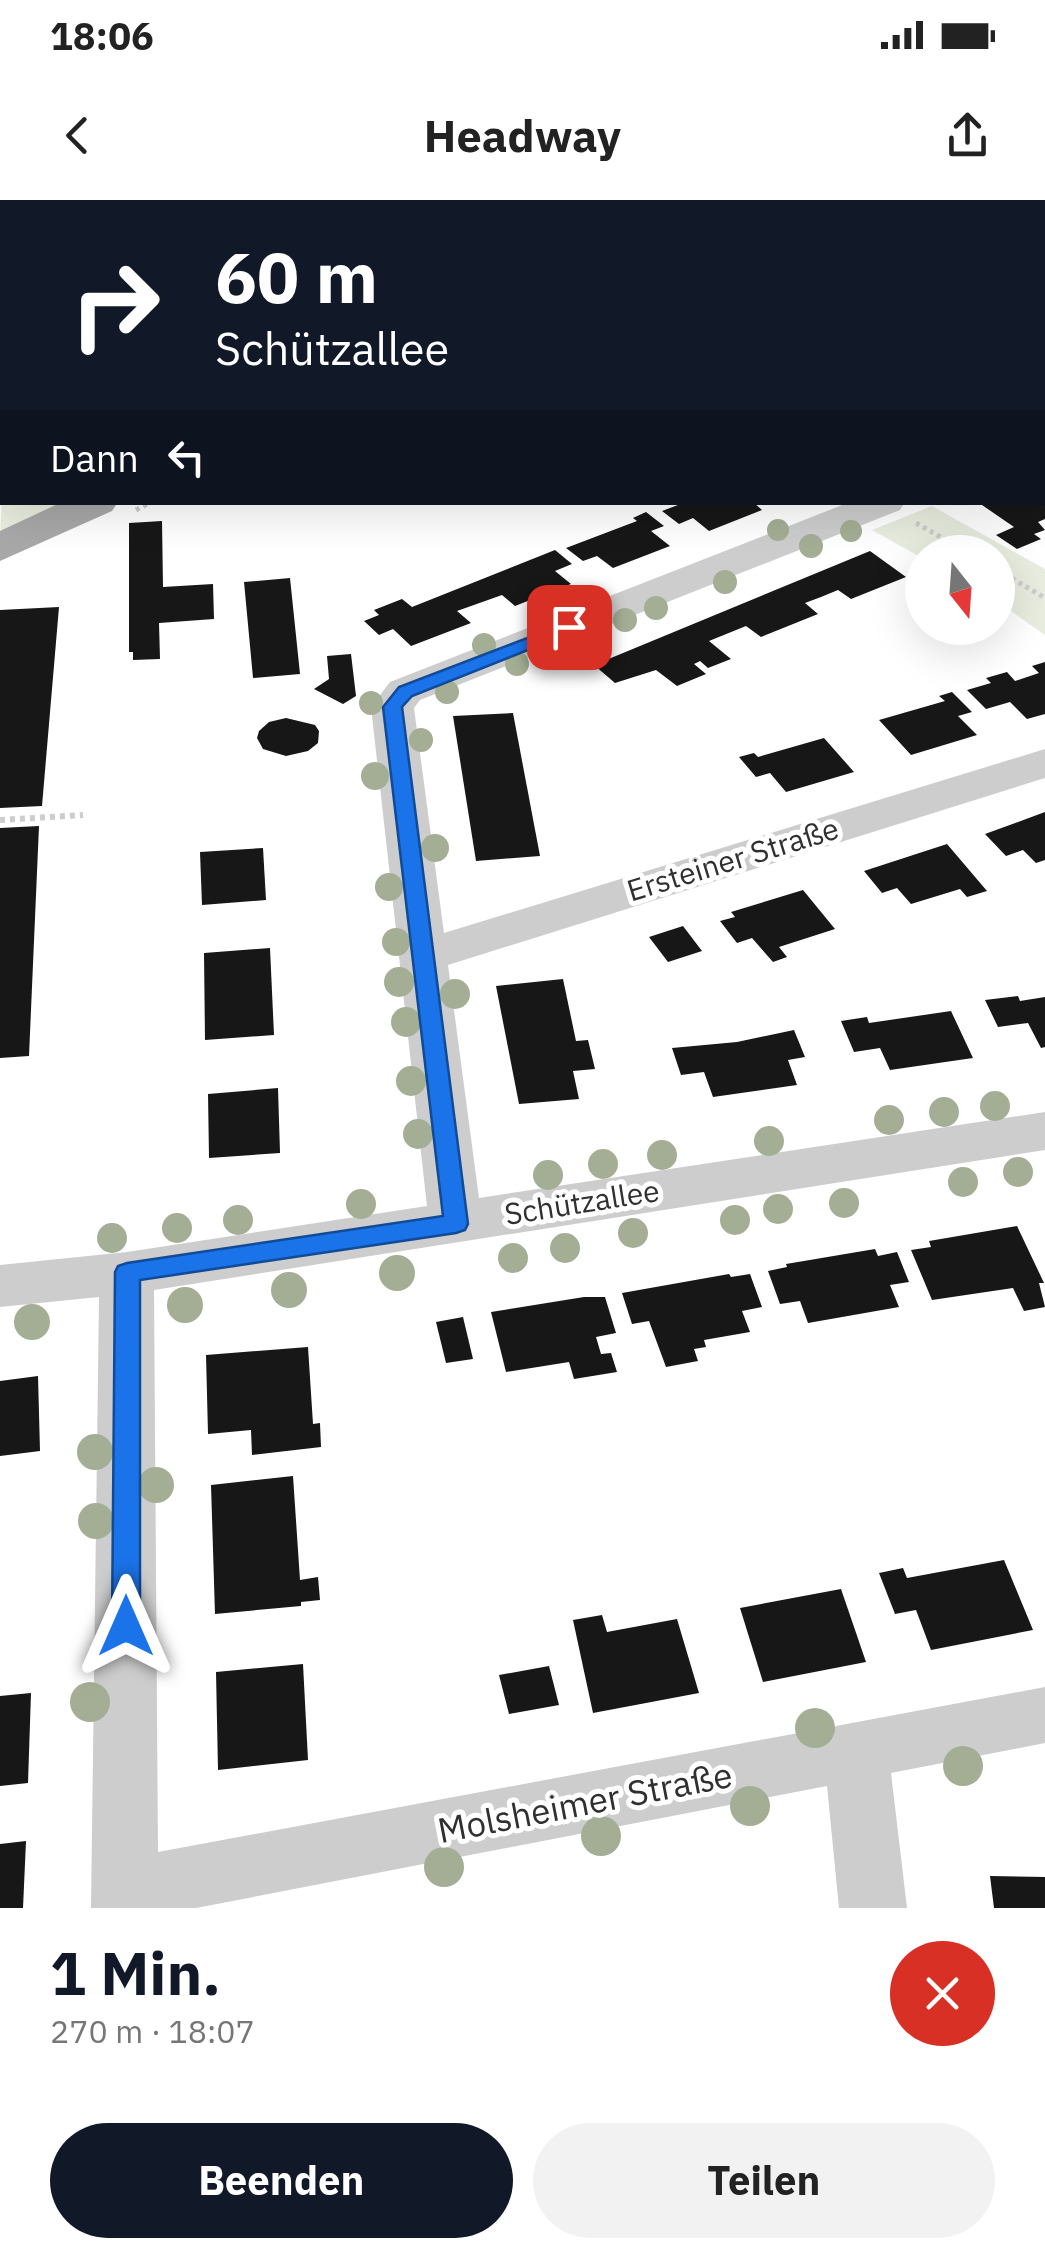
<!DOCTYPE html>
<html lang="de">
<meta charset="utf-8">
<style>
body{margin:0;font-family:"IBM Plex Sans",sans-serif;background:#f2f2f2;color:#222;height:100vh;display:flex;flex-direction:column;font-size:38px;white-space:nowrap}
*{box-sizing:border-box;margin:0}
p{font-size:32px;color:#767676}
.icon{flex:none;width:55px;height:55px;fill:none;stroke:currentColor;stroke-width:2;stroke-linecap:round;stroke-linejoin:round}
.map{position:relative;height:1708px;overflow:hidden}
.side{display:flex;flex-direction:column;background:#fff;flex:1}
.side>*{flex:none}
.hud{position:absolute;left:0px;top:0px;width:1045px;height:305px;box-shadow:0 10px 40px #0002;background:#111827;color:#fff;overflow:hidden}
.needle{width:65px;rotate:163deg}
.fabs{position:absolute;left:905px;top:335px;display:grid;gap:20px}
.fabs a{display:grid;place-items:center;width:110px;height:110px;border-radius:50%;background:#fff;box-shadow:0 10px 40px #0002;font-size:50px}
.pin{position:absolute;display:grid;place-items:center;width:85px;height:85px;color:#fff;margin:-42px;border-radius:20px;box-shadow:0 5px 15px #0006}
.me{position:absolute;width:110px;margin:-55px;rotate:0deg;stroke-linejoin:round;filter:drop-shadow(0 0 8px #0008)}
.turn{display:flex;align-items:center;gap:35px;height:210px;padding:0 50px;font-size:45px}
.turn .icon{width:130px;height:130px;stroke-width:2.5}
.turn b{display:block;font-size:70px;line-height:85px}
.then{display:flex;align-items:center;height:95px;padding:0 50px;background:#0003;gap:20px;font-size:38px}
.round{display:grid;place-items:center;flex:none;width:105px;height:105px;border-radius:52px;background:#f2f2f2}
.head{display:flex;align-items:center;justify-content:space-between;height:170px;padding:0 50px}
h1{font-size:60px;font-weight:800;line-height:75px;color:#111827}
.action{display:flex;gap:20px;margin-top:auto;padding:20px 50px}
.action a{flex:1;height:115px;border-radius:60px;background:#111827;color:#fff;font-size:40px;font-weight:800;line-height:115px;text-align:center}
.action a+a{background:#f2f2f2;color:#222}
.status{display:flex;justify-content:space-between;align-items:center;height:70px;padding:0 50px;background:#fff;direction:ltr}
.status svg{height:28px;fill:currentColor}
header{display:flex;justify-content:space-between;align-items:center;height:130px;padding:0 50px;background:#fff;font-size:45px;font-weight:800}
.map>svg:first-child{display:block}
.green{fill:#e8eddf}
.building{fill:#171717}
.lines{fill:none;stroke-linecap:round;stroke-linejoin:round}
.path-far1{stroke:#cdcdcd;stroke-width:5;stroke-dasharray:4 4;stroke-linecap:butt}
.path{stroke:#cdcdcd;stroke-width:6;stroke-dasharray:5 5;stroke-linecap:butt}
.minor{fill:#cdcdcd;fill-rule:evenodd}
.major{fill:#a8a8a8;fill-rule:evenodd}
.tree{fill:#a3ae94}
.route{fill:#1a73e8;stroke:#114b97;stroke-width:2.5}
.labels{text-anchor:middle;stroke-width:10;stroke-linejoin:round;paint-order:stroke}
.street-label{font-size:30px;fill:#303030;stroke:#fff}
.near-street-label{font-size:35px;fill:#303030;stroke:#fff}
</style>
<div class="status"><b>18:06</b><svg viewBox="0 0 49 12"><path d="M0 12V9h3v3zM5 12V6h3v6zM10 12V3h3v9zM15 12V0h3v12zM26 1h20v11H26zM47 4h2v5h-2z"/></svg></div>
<header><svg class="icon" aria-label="back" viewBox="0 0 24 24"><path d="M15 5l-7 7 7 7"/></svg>Headway<svg class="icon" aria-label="share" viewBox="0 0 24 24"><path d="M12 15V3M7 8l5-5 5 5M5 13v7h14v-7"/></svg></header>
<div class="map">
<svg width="1045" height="1708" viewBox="0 0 1045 1708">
<rect width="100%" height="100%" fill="#fff"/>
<!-- green -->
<g class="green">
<polygon points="2,292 2,302 73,303 0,337"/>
<polygon points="932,306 1045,369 1045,435 998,402 998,352 922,352 922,358 872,330"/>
</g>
<!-- building -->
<g class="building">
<polygon points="674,302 753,302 762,310 709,331 693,318 679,324 662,311 678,305"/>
<polygon points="988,302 1045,302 1045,319 1038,322 1045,330 1034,334 1041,339 1017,349 996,335 1014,327 982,305"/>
<polygon points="646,312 664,326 651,331 670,346 613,368 597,356 583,361 566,348 637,321 633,318"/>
<polygon points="162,321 163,387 213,384 214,419 159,423 160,459 133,460 133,452 129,452 129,323"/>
<polygon points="555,350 572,364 555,371 571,384 515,406 502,395 457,411 471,423 411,446 393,429 379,435 364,421 379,415 374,410 402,399 412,407"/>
<polygon points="870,351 906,377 851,399 838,390 821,397 805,403 818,414 761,437 746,426 709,441 731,459 708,468 700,461 694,464 706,474 677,486 656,470 615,483 594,465"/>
<polygon points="290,378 300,474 253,478 244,382"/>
<polygon points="59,407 42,606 0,608 0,410"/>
<polygon points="351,454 356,496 343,504 314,489 329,479 327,456"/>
<polygon points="1045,462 1045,514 1027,519 1010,502 986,509 967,490 991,483 986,478 1007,472 1015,481 1039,473 1032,466"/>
<polygon points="952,492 972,512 958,516 977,535 911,555 879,520 945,501 939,496"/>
<polygon points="513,513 540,656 476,661 453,516"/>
<polygon points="286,518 315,525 319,531 318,543 308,551 286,556 263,549 257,538 259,531 269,522"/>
<polygon points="824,538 854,572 786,592 770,573 756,577 739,557 754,553 758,557"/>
<polygon points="1045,612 1045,660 1036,663 1023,650 1006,656 985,634"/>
<polygon points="39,626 29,856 0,858 0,628"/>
<polygon points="947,644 987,691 967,697 960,689 911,704 897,688 882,693 864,671"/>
<polygon points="263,648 266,700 202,705 200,652"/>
<polygon points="803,690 835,729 779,747 787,757 773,762 752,738 737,743 720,721 735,717 731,712"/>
<polygon points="683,726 702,751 668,762 649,737"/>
<polygon points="270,748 274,835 205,840 204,753"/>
<polygon points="563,779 576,841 588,840 595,869 573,871 579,899 519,904 496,786"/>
<polygon points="1018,796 1020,801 1045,797 1045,847 1041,848 1028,823 998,827 985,800"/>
<polygon points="951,811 973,858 890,870 880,848 854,852 841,821 867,817 869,823"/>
<polygon points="794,830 805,857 788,860 797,885 713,897 704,872 681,875 672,848 737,842"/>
<polygon points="278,888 280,953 209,958 208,894"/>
<polygon points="1017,1026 1044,1083 1039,1083 1045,1107 1024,1111 1013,1088 932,1100 911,1050 931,1047 929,1041"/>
<polygon points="875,1049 878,1056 897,1052 909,1082 890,1085 899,1107 808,1123 800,1101 780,1104 768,1071 787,1067 786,1064"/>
<polygon points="729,1074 731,1077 750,1074 762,1107 742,1111 750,1132 704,1140 706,1147 694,1149 698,1161 666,1167 649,1121 632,1124 622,1093"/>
<polygon points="584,1097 605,1097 616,1133 596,1137 601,1154 611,1153 617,1172 574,1179 569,1162 506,1172 491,1112"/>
<polygon points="463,1117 473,1159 446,1163 436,1122"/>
<polygon points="308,1147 313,1224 320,1223 321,1247 252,1255 251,1230 208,1234 206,1155"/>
<polygon points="38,1176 40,1251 0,1256 0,1181"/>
<polygon points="293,1276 300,1380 318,1377 320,1400 301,1402 301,1406 215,1414 211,1285"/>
<polygon points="1004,1360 1033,1430 931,1450 916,1410 895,1414 879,1373 903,1368 907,1378"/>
<polygon points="841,1389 866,1462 763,1482 740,1408"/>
<polygon points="602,1415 607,1432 677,1419 699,1493 593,1513 573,1420"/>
<polygon points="303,1464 308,1560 218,1570 216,1472"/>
<polygon points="549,1466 559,1505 509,1514 499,1475"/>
<polygon points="31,1493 28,1583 0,1586 0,1496"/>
<polygon points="26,1641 23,1708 0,1708 0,1644"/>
<polygon points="990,1676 1045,1677 1045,1708 994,1708"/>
</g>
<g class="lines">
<!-- path-far1 -->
<g class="path-far1">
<polyline points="316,0 320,2"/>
<polyline points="1007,0 1014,2"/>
<polyline points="489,2 494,0"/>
<polyline points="568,2 574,0"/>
<polyline points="775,2 780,0"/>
<polyline points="857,2 862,0"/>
<polyline points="1024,2 1028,0"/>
<polyline points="136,310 151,302"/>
<polyline points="916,323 967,352"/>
<polyline points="998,370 1045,398"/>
</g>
<!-- path -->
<polyline class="path" points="0,620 83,615"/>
<!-- minor -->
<g class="minor">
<polygon points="1042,228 1045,228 1042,251"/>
<polygon points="850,302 905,302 900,310 420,500 414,508 444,733 1045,549 1045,578 448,765 479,998 1045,912 1045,950 154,1090 158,1652 1045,1487 1045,1543 891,1573 907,1708 839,1708 827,1586 196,1708 91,1708 99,1097 0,1107 0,1065 127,1052 427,1006 371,507 390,482"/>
</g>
<!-- major -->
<g class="major">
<polygon points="2,270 2,296 0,297 0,271"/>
<polygon points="62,302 118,302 112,311 0,361 0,331"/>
</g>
</g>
<!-- trees -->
<g class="tree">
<circle cx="778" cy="330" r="11"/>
<circle cx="851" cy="331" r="11"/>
<circle cx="811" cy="346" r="12"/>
<circle cx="725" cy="382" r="12"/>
<circle cx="656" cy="408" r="12"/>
<circle cx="625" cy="420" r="12"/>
<circle cx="484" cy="445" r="12"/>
<circle cx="549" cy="450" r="12"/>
<circle cx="517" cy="464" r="12"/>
<circle cx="447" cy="492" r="12"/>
<circle cx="371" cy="503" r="12"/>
<circle cx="421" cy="540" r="12"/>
<circle cx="375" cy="576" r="14"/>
<circle cx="435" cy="648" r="14"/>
<circle cx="389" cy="687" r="14"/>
<circle cx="396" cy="742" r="14"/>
<circle cx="399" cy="782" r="15"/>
<circle cx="455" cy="794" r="15"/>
<circle cx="406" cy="822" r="15"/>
<circle cx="411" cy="881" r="15"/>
<circle cx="995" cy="906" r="15"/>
<circle cx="944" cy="912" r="15"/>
<circle cx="889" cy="920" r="15"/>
<circle cx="418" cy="934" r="15"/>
<circle cx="769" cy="941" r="15"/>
<circle cx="662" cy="955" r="15"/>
<circle cx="603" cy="964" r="15"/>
<circle cx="1018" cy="972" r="15"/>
<circle cx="548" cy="975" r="15"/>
<circle cx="963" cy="982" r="15"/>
<circle cx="844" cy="1003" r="15"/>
<circle cx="361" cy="1004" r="15"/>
<circle cx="778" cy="1009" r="15"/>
<circle cx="238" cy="1020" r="15"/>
<circle cx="735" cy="1020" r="15"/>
<circle cx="177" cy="1028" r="15"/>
<circle cx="633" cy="1033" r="15"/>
<circle cx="112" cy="1038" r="15"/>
<circle cx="565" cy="1048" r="15"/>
<circle cx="513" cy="1058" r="15"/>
<circle cx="397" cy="1073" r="18"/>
<circle cx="289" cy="1090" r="18"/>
<circle cx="185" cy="1105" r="18"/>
<circle cx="32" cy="1122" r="18"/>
<circle cx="95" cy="1252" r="18"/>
<circle cx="156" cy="1285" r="18"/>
<circle cx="96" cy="1321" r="18"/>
<circle cx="90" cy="1502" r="20"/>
<circle cx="815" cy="1528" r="20"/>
<circle cx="963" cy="1566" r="20"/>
<circle cx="750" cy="1606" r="20"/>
<circle cx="601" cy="1636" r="20"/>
<circle cx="444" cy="1667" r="20"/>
</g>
<!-- route -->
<polygon class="route" points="569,422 579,427 576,431 412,496 402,507 468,1024 465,1030 456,1033 140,1080 140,1426 136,1434 126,1438 116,1434 112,1426 115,1072 118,1066 127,1063 443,1016 383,507 399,487"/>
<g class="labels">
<!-- street labels -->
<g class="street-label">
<text transform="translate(733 660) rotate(-17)" y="10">Ersteiner Straße</text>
<text transform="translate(582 1003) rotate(-9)" y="10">Schützallee</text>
</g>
<!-- near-street labels -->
<g class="near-street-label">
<text transform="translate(585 1603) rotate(-11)" y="12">Molsheimer Straße</text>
</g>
</g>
</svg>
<div class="fabs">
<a><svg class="needle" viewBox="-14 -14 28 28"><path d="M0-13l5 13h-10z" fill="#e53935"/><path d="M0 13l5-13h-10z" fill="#767676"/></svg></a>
</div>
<div class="pin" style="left:569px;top:427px;background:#d93025"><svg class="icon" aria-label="arrive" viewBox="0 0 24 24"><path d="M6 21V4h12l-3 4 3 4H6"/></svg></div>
<svg class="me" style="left:126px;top:1426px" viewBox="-20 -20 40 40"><path d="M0-17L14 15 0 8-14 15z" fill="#1a73e8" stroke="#fff" stroke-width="4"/></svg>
<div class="hud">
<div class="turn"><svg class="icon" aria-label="right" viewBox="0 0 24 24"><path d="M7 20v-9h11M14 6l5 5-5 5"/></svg><div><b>60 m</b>Schützallee</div></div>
<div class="then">Dann<svg class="icon" aria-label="left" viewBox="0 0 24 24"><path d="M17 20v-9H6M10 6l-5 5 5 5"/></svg></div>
</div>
</div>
<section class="side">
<div class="head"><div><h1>1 Min.</h1><p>270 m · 18:07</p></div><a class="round" style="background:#d93025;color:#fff"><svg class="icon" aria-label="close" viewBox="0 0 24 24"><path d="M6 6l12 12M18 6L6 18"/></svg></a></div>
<div class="action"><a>Beenden</a><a>Teilen</a></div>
</section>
